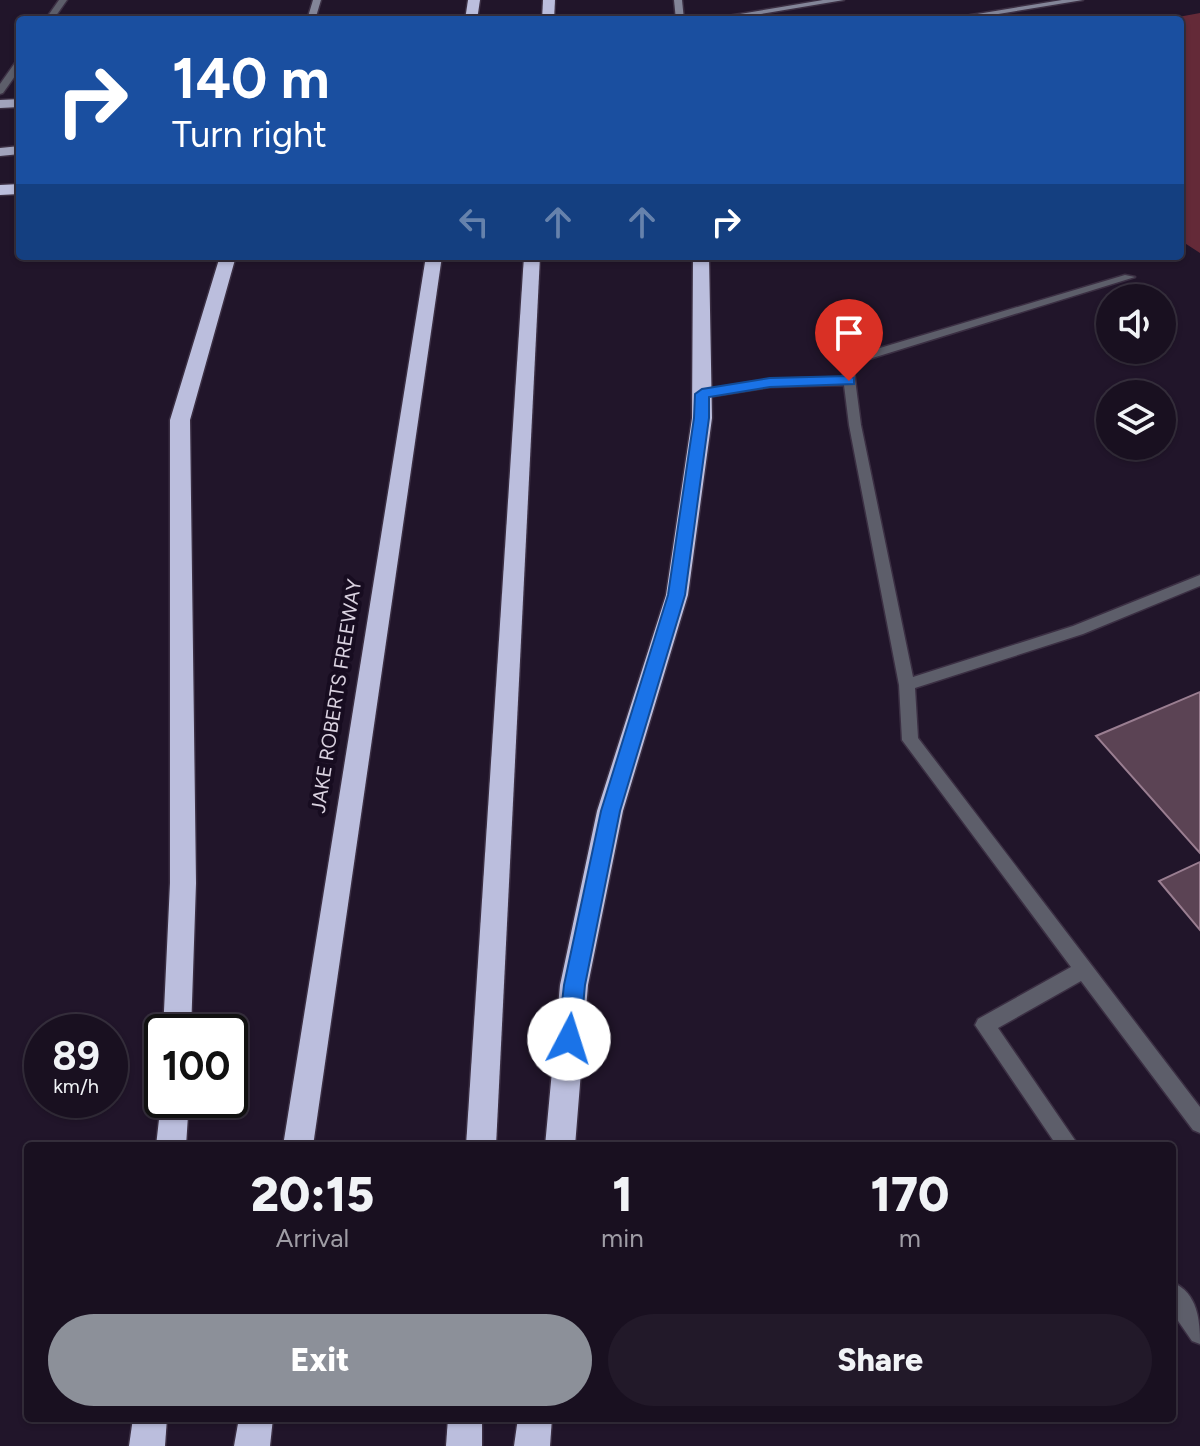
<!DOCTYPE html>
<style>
body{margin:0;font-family:Figtree,sans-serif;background:#221929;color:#f1f3f6;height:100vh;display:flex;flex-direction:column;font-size:30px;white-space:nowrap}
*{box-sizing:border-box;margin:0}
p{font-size:26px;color:#9f9da5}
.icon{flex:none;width:44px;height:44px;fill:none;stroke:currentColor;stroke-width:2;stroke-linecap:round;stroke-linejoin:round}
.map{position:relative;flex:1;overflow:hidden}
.sheet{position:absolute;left:24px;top:1142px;width:1152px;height:280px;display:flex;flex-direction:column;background:#191020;border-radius:8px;box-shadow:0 2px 6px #0004,0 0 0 2px #37303e}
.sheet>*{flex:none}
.top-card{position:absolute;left:16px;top:16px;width:1168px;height:244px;border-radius:8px;box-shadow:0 2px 6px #0004,0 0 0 2px #37303e;background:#1a4fa0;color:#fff;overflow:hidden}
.buttons{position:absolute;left:1096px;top:284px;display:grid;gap:16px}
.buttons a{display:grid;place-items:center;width:80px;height:80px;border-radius:50%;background:#191020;box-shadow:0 2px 6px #0004,0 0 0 2px #37303e;font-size:40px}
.speed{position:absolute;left:24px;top:1014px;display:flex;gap:16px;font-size:40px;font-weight:700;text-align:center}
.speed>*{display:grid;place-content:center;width:104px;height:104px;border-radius:50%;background:#191020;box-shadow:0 2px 6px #0004,0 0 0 2px #37303e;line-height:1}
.speed small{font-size:20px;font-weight:400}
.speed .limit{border:4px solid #111;border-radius:12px;background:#fff;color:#111}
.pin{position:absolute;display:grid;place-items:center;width:68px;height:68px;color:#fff;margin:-82px -34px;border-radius:50% 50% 50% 0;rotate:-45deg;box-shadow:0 0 8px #0007}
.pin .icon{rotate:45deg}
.me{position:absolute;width:88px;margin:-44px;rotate:5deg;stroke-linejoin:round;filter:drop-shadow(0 0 6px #0008)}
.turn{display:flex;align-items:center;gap:28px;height:168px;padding:0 24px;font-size:36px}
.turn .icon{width:104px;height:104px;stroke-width:2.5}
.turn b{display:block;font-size:56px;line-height:68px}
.lanes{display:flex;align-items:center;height:76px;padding:0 24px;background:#0003;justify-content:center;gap:40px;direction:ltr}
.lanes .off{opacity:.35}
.eta{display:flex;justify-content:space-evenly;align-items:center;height:136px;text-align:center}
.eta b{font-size:48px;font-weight:800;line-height:56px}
.button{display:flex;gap:16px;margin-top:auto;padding:16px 24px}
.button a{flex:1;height:92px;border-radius:48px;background:#8c9099;color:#fff;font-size:32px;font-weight:800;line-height:92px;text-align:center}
.button a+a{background:#221929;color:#f1f3f6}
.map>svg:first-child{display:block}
.green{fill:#642a38}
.building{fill:#5b4354;stroke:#9a7e91;stroke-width:2}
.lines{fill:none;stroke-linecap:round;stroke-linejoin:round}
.lane-casing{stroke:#3b2f43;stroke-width:3}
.secondary-casing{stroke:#3b2f43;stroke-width:3}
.primary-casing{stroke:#3b2f43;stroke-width:3}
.highway-casing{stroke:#3b2f43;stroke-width:3}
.lane{fill:#5d5e6a;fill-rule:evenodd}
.secondary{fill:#838598;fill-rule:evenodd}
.primary{fill:#a1a3bc;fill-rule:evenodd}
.highway{fill:#bbbedd;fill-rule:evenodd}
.route{fill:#1a73e8;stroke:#114b97;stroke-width:2}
.labels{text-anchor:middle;stroke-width:8;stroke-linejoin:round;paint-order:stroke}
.street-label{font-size:20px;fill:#d9d1df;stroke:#170c20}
</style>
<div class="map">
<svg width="1200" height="1446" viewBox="0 0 1200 1446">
<rect width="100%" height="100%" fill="#21152a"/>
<!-- green -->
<polygon class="green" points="1200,13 1200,253 1180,240 1180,20 1162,20"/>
<!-- building -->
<g class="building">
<polygon points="1200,692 1200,853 1096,736"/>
<polygon points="1200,862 1200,930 1159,881"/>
</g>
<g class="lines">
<!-- lane casing -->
<g class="lane-casing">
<g id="lane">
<polygon points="59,0 67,0 53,20 45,20"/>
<polygon points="20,59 20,69 3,93 0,94 0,84 17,60"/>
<polygon points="1125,275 1135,277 853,364 861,425 913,677 1073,626 1200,575 1200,586 1083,634 915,688 918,738 1200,1107 1200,1133 1193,1130 1081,981 998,1028 1079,1146 1057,1146 975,1025 978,1019 1071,967 902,740 899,685 849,425 844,385 770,387 702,398 696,394 702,390 770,379 843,377 843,359"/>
<path d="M1172 1282C1198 1293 1200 1321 1200 1344L1192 1341 1172 1312Z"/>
</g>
</g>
<!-- secondary casing -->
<g class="secondary-casing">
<g id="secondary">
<polygon points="313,0 321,0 315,20 307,20"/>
<polygon points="674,0 682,0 684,20 676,20"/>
<polygon points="823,0 844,0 725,20 704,20"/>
<polygon points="1062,0 1083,0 962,20 941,20"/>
</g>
</g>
<!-- primary casing -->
<g class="primary-casing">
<g id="primary">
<polygon points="20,99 20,107 0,108 0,100"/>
<polygon points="20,146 20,154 0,156 0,148"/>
</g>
</g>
<!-- highway casing -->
<g class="highway-casing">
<g id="highway">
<polygon points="468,0 480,0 477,20 465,20"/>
<polygon points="543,0 555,0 554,20 542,20"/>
<polygon points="20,184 20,194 0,195 0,185"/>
<polygon points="220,256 236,256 190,420 196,883 191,1032 163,1032 170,883 170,420"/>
<polygon points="426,256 442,256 313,1146 283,1146"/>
<polygon points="524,256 540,256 496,1146 466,1146"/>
<polygon points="693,256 709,256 712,418 688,595 623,811 588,985 575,1146 545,1146 560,985 597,811 666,595 692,418"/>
<polygon points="162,1093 162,1100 189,1100 186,1146 156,1146"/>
<polygon points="133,1418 167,1418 165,1446 129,1446"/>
<polygon points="239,1418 273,1418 270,1446 234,1446"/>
<polygon points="448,1418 482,1418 482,1446 446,1446"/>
<polygon points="518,1418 552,1418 550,1446 514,1446"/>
</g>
</g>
<!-- lane -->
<use href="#lane" class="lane"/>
<!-- secondary -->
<use href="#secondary" class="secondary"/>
<!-- primary -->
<use href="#primary" class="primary"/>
<!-- highway -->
<use href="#highway" class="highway"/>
</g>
<!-- route -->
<polygon class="route" points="849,376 854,378 854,384 770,387 709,397 709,418 685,595 620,811 585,985 580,1039 577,1046 569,1050 562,1046 558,1039 564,985 601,811 668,595 694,418 695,394 702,389 770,378"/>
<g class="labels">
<!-- street labels -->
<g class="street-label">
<text transform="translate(336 696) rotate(-81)" y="7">JAKE ROBERTS FREEWAY</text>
</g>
</g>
</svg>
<div class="buttons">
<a><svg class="icon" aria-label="sound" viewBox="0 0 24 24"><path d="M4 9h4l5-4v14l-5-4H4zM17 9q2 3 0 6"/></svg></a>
<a><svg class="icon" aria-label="layers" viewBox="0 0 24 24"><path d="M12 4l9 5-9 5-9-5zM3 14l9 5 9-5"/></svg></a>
</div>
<div class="speed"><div>89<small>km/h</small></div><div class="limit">100</div></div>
<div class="pin" style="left:849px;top:381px;background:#d93025"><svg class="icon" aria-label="arrive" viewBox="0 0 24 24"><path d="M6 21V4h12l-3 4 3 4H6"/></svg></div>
<svg class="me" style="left:569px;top:1039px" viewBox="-20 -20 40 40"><circle r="19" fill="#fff"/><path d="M0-13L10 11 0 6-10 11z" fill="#1a73e8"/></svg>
<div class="top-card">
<div class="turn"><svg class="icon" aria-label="right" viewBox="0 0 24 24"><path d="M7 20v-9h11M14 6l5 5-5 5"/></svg><div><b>140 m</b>Turn right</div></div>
<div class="lanes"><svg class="icon off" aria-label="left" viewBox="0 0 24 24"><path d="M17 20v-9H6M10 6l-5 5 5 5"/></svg><svg class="icon off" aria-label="ahead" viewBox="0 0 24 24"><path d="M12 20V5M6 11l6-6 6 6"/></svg><svg class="icon off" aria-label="ahead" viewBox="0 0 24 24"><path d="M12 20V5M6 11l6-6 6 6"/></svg><svg class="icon" aria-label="right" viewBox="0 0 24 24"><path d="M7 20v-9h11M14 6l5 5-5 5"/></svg></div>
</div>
<section class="sheet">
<div class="eta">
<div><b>20:15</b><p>Arrival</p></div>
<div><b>1</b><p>min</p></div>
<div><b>170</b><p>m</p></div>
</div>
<div class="button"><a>Exit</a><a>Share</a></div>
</section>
</div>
